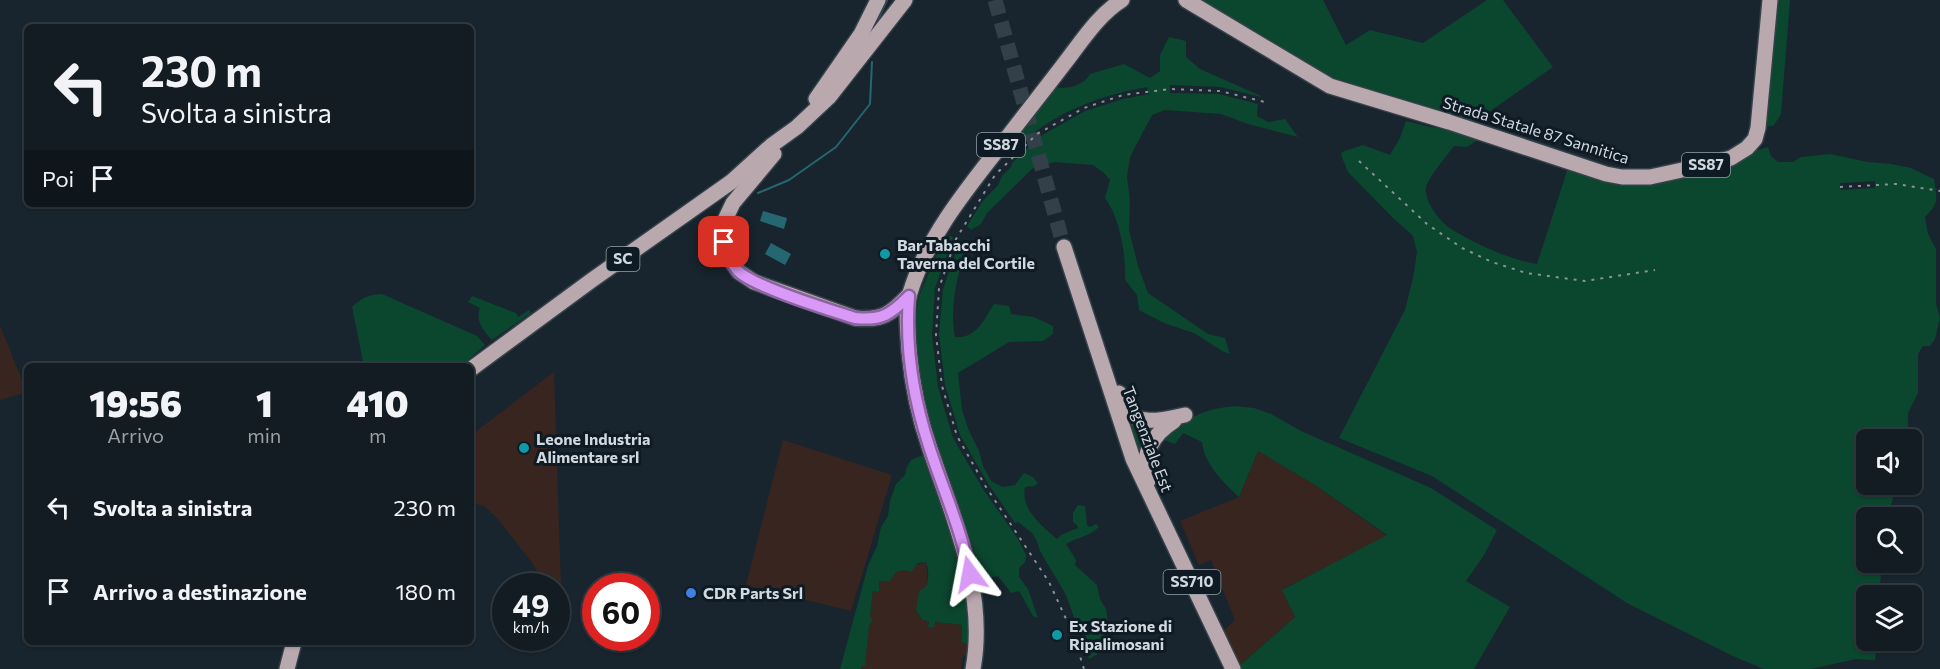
<!DOCTYPE html>
<html lang="it">
<style>
body{margin:0;font-family:Commissioner,sans-serif;background:#1b252a;color:#f1f3f6;height:100vh;display:flex;flex-direction:column;font-size:22px;white-space:nowrap}
*{box-sizing:border-box;margin:0}
p{font-size:20px;color:#9ca1a5}
.icon{flex:none;width:33px;height:33px;fill:none;stroke:currentColor;stroke-width:2;stroke-linecap:round;stroke-linejoin:round}
.map{position:relative;flex:1;overflow:hidden}
.sheet{position:absolute;left:24px;top:363px;width:450px;height:282px;display:flex;flex-direction:column;background:#121c22;border-radius:9px;box-shadow:0 2px 4px #0004,0 0 0 2px #313a40}
.sheet>*{flex:none}
.banner{position:absolute;left:24px;top:24px;width:450px;height:183px;border-radius:9px;box-shadow:0 2px 4px #0004,0 0 0 2px #313a40;background:#121c22;color:#f1f3f6;overflow:hidden}
.buttons{position:absolute;left:1856px;top:429px;display:grid;gap:12px}
.buttons a{display:grid;place-items:center;width:66px;height:66px;border-radius:9px;background:#121c22;box-shadow:0 2px 4px #0004,0 0 0 2px #313a40;font-size:30px}
.speed{position:absolute;left:492px;top:573px;display:flex;gap:12px;font-size:30px;font-weight:700;text-align:center}
.speed>*{display:grid;place-content:center;width:78px;height:78px;border-radius:50%;background:#121c22;box-shadow:0 2px 4px #0004,0 0 0 2px #313a40;line-height:1}
.speed small{font-size:15px;font-weight:400}
.speed .limit{border:9px solid #d22;background:#fff;color:#111}
.pin{position:absolute;display:grid;place-items:center;width:51px;height:51px;color:#fff;margin:-26px;border-radius:12px;box-shadow:0 3px 9px #0006}
.me{position:absolute;width:66px;margin:-33px;rotate:347deg;stroke-linejoin:round;filter:drop-shadow(0 0 4px #0008)}
.turn{display:flex;align-items:center;gap:21px;height:126px;padding:0 18px;font-size:27px}
.turn .icon{width:78px;height:78px;stroke-width:2.5}
.turn b{display:block;font-size:42px;line-height:51px}
.then{display:flex;align-items:center;height:57px;padding:0 18px;background:#0003;gap:12px;font-size:22px}
.eta{display:flex;justify-content:space-evenly;align-items:center;height:102px;text-align:center}
.eta b{font-size:36px;font-weight:800;line-height:42px}
ul{padding:0;list-style:none}
li{display:flex;align-items:center;gap:18px;height:84px;padding:0 18px}
li div{flex:1}
li b{display:block;font-size:22px}
li em{font-style:normal}
.map>svg:first-child{display:block}
.industrial{fill:#382520}
.green{fill:#0b462f;fill-rule:evenodd}
.water{fill:#256770}
.lines{fill:none;stroke-linecap:round;stroke-linejoin:round}
.stream{stroke:#256770;stroke-width:2}
.primary-tunnel{stroke:#344049;stroke-width:15;stroke-dasharray:15 8;stroke-linecap:butt}
.primary-casing{stroke:#36424a;stroke-width:18}
.primary{stroke:#b9a8ad;stroke-width:15}
.rail{stroke:#88929a;stroke-width:2;stroke-dasharray:3 6;stroke-linecap:butt}
.route-casing{stroke:#8d64a1;stroke-width:15}
.route{stroke:#d99af7;stroke-width:10}
.culture-dot{fill:#0f9aa8;stroke:#0f1b24;stroke-width:2}
.shop-dot{fill:#3f7fe0;stroke:#0f1b24;stroke-width:2}
.labels{text-anchor:middle;stroke-width:6;stroke-linejoin:round;paint-order:stroke}
.shield{fill:#0f1b24;stroke:#97a0a8;stroke-width:1.5}
.shield-label{font-size:15px;font-weight:bold;fill:#d1d9e0}
.street-label{font-size:16px;fill:#d1d9e0;stroke:#0f1b24}
.poi-label{font-size:16px;font-weight:bold;fill:#d1d9e0;stroke:#0f1b24;text-anchor:start}
</style>
<div class="map">
<svg width="1940" height="669" viewBox="0 0 1940 669">
<rect width="100%" height="100%" fill="#18252e"/>
<!-- industrial -->
<g class="industrial">
<polygon points="0,326 27,392 0,400"/>
<polygon points="554,372 562,620 557,609 556,586 545,586 533,564 497,518 485,507 471,502 471,435"/>
<polygon points="783,440 892,475 851,611 746,585"/>
<polygon points="1258,451 1315,485 1387,536 1283,589 1295,617 1238,667 1222,632 1235,620 1211,560 1199,565 1180,521 1239,497"/>
<polygon points="926,562 928,585 916,610 922,620 929,621 928,627 935,622 962,625 961,642 971,646 969,654 961,658 961,669 861,669 862,666 864,666 873,591 879,581 896,572"/>
</g>
<!-- green -->
<g class="green">
<polygon points="1196,0 1323,0 1346,45 1370,30 1423,43 1487,0 1503,0 1553,67 1472,124 1333,81"/>
<polygon points="1776,0 1790,0 1781,114 1774,125 1767,127"/>
<path d="M1169 37 1186 41V57L1200 69 1261 96V97L1220 87 1170 85V93L1219 94 1258 104 1257 116 1268 122 1285 119 1298 137 1248 124 1221 114 1165 110 1152 115 1130 157 1127 177 1130 200 1129 230 1138 266 1148 293 1208 334 1225 338 1230 354 1222 351 1194 333 1164 323 1139 310 1137 295 1125 280C1126 255 1120 218 1105 198L1110 180 1104 173 1093 165 1055 162 1033 168 987 213 981 224 971 230 967 226 982 202 998 185 1002 176 1011 167 1012 163 1039 137 1085 111 1123 99 1149 94 1147 87C1107 94 1069 107 1036 131 1026 138 1017 148 1009 156L1006 151 1023 127 1037 111 1047 96 1056 87C1068 90 1084 85 1090 74L1124 64 1150 78 1160 71V55Z"/>
<path d="M1406 121 1430 127 1443 128 1478 140 1467 147 1454 146C1448 154 1427 179 1426 188 1424 201 1440 222 1451 229 1474 243 1510 260 1537 264L1568 168 1611 182 1717 169 1746 158 1754 151 1768 147 1771 156 1778 162H1793L1801 157 1830 154 1868 162 1891 164 1911 168 1934 179C1937 199 1940 202 1925 217L1928 234 1936 249V304L1940 318 1935 339 1930 346H1923L1918 354V393L1908 413V434L1903 439 1866 440V484L1897 485 1890 508V517L1866 518V562L1882 563 1879 595 1866 596V640L1877 641 1875 660 1856 659 1811 669H1764L1735 657 1627 603 1432 476 1339 438 1405 310 1413 278 1417 252 1413 236 1392 217 1348 172 1341 155 1342 152 1363 145 1390 155 1400 138ZM1875 181V188L1841 190 1840 183Z"/>
<polygon points="951,236 953,238 935,288 932,335 938,387 953,438 983,489 1018,539 1026,555 1025,562 1019,568 1019,577 1028,589 1038,618 1033,616 1019,591 1011,593 998,576 984,579 975,579 920,395 913,329 919,296 943,240 945,237"/>
<path d="M960 240 965 247C958 277 949 306 955 337 977 339 984 319 994 304L1009 306 1011 314 1034 317 1053 326V334L1043 341 1009 342 958 373 962 410 969 431 979 451 983 466 991 481 1003 487 1015 485 1024 473 1033 477 1038 483 1034 486 1025 487C1020 509 1042 526 1057 539L1061 535 1078 528 1077 525 1073 522V513L1078 505 1085 506 1087 525 1090 527 1096 524 1099 527C1089 537 1077 537 1066 544L1076 560 1075 565 1097 585 1100 599 1106 609 1110 635 1105 646 1096 655 1089 659 1066 595 1040 551 1037 541 1032 533 1018 522 1015 523 989 485 960 435 945 385 939 334 943 289Z"/>
<path d="M382 294 477 336 485 345 461 366H364L352 307C361 298 370 294 382 294Z"/>
<path d="M472 296 516 313 518 317 529 310 531 313 492 340C483 331 475 320 480 308L468 302Z"/>
<path d="M1235 406 1254 408 1271 414 1301 431 1431 488 1497 530 1484 555 1466 581 1510 607 1474 669H1239L1238 667 1295 617 1282 590 1387 535 1315 485 1258 451 1239 497C1224 483 1204 464 1202 442L1183 433 1175 444 1161 439C1186 419 1201 409 1235 406Z"/>
<polygon points="1122,412 1158,426 1141,460"/>
<path d="M923 455 928 459 967 582 971 646 961 642 962 625 935 622 934 628 928 627 929 621 922 620 916 610 919 591C931 588 929 571 926 562L918 563 911 572 904 570 896 572 890 581H879V592L873 591 870 616 872 621 869 626 865 666H862L861 669H840L868 566 877 546 881 527 888 516 890 501 896 484 905 475 907 467 911 460Z"/>
</g>
<!-- water -->
<g class="water">
<polygon points="763,211 787,218 784,229 760,221"/>
<polygon points="771,243 791,254 785,265 765,254"/>
</g>
<g class="lines">
<!-- stream -->
<g class="stream">
<polyline points="874,28 887,0"/>
<polyline points="758,193 789,180 836,147 870,104 872,62"/>
</g>
<!-- primary-tunnel -->
<polyline class="primary-tunnel" points="995,0 1064,247"/>
<!-- primary casing -->
<g class="primary-casing">
<g id="primary">
<polyline points="1186,0 1330,86 1449,122 1606,174 1622,177 1650,177 1705,165 1731,158 1747,148 1755,139 1758,128 1770,0"/>
<polyline points="816,99 861,34 878,0"/>
<path d="M774 154 733 203 724 222V242L729 258 739 272 754 282 855 318C882 321 891 314 909 295"/>
<polyline points="1064,247 1133,459 1233,669"/>
<polyline points="471,369 592,280 731,182 772,145 797,127 829,97 905,0"/>
<path d="M1119 393C1121 397 1122 403 1124 407 1137 428 1166 419 1185 415"/>
<path d="M1148 481C1140 455 1153 434 1174 421"/>
<polyline points="287,669 294,642"/>
<path d="M973 669C987 593 954 520 930 449 919 418 912 384 909 351 908 333 905 311 910 293 927 236 970 185 1006 139 1025 114 1045 89 1064 64 1082 41 1097 16 1122 0"/>
</g>
</g>
<!-- primary -->
<use href="#primary" class="primary"/>
<!-- rail -->
<g class="rail">
<polyline points="1359,161 1427,224 1462,248 1492,262 1526,273 1585,281 1655,270"/>
<polyline points="1840,187 1896,184 1940,191"/>
<polyline points="1084,669 1073,634 1049,582 986,487 957,436 942,386 936,335 939,288 956,239 995,175 1037,134 1084,108 1123,95 1170,89 1220,91 1269,103"/>
</g>
</g>
<g class="lines">
<!-- route casing -->
<g class="route-casing">
<path id="route" d="M724 242C727 252 730 262 738 271 754 287 830 310 855 318 882 321 891 314 909 296 905 347 913 397 929 446 943 490 961 528 970 574"/>
</g>
<!-- route -->
<use href="#route" class="route"/>
</g>
<!-- markers -->
<g class="culture-dot">
<circle cx="885" cy="254" r="6"/>
<circle cx="524" cy="448" r="6"/>
<circle cx="1057" cy="635" r="6"/>
</g>
<circle class="shop-dot" cx="691" cy="593" r="6"/>
<g class="labels">
<!-- shield labels -->
<g class="shield">
<rect x="977" y="133" width="48" height="24" rx="4.5"/>
<rect x="1682" y="153" width="48" height="24" rx="4.5"/>
<rect x="606.5" y="247" width="33" height="24" rx="4.5"/>
<rect x="1163.5" y="570" width="57" height="24" rx="4.5"/>
</g>
<g class="shield-label">
<text x="1001" y="150">SS87</text>
<text x="1706" y="170">SS87</text>
<text x="623" y="264">SC</text>
<text x="1192" y="587">SS710</text>
</g>
<!-- street labels -->
<g class="street-label">
<text transform="translate(1536 130) rotate(17)" y="6">Strada Statale 87 Sannitica</text>
<text transform="translate(1148 439) rotate(69)" y="6">Tangenziale Est</text>
</g>
<!-- poi labels -->
<g class="poi-label">
<text x="897" y="251">Bar Tabacchi<tspan x="897" dy="18">Taverna del Cortile</tspan></text>
<text x="536" y="445">Leone Industria<tspan x="536" dy="18">Alimentare srl</tspan></text>
<text x="703" y="599">CDR Parts Srl</text>
<text x="1069" y="632">Ex Stazione di<tspan x="1069" dy="18">Ripalimosani</tspan></text>
</g>
</g>
</svg>
<div class="buttons">
<a><svg class="icon" aria-label="sound" viewBox="0 0 24 24"><path d="M4 9h4l5-4v14l-5-4H4zM17 9q2 3 0 6"/></svg></a>
<a><svg class="icon" aria-label="search" viewBox="0 0 24 24"><circle cx="10" cy="10" r="6"/><path d="M15 15l6 6"/></svg></a>
<a><svg class="icon" aria-label="layers" viewBox="0 0 24 24"><path d="M12 4l9 5-9 5-9-5zM3 14l9 5 9-5"/></svg></a>
</div>
<div class="speed"><div>49<small>km/h</small></div><div class="limit">60</div></div>
<div class="pin" style="left:724px;top:242px;background:#d93025"><svg class="icon" aria-label="arrive" viewBox="0 0 24 24"><path d="M6 21V4h12l-3 4 3 4H6"/></svg></div>
<svg class="me" style="left:970px;top:574px" viewBox="-20 -20 40 40"><path d="M0-17L14 15 0 8-14 15z" fill="#d99af7" stroke="#fff" stroke-width="4"/></svg>
<div class="banner">
<div class="turn"><svg class="icon" aria-label="left" viewBox="0 0 24 24"><path d="M17 20v-9H6M10 6l-5 5 5 5"/></svg><div><b>230 m</b>Svolta a sinistra</div></div>
<div class="then">Poi<svg class="icon" aria-label="arrive" viewBox="0 0 24 24"><path d="M6 21V4h12l-3 4 3 4H6"/></svg></div>
</div>
<section class="sheet">
<div class="eta">
<div><b>19:56</b><p>Arrivo</p></div>
<div><b>1</b><p>min</p></div>
<div><b>410</b><p>m</p></div>
</div>
<ul>
<li><svg class="icon" aria-label="left" viewBox="0 0 24 24"><path d="M17 20v-9H6M10 6l-5 5 5 5"/></svg><div><b>Svolta a sinistra</b></div><em>230 m</em></li>
<li><svg class="icon" aria-label="arrive" viewBox="0 0 24 24"><path d="M6 21V4h12l-3 4 3 4H6"/></svg><div><b>Arrivo a destinazione</b></div><em>180 m</em></li>
</ul>
</section>
</div>
